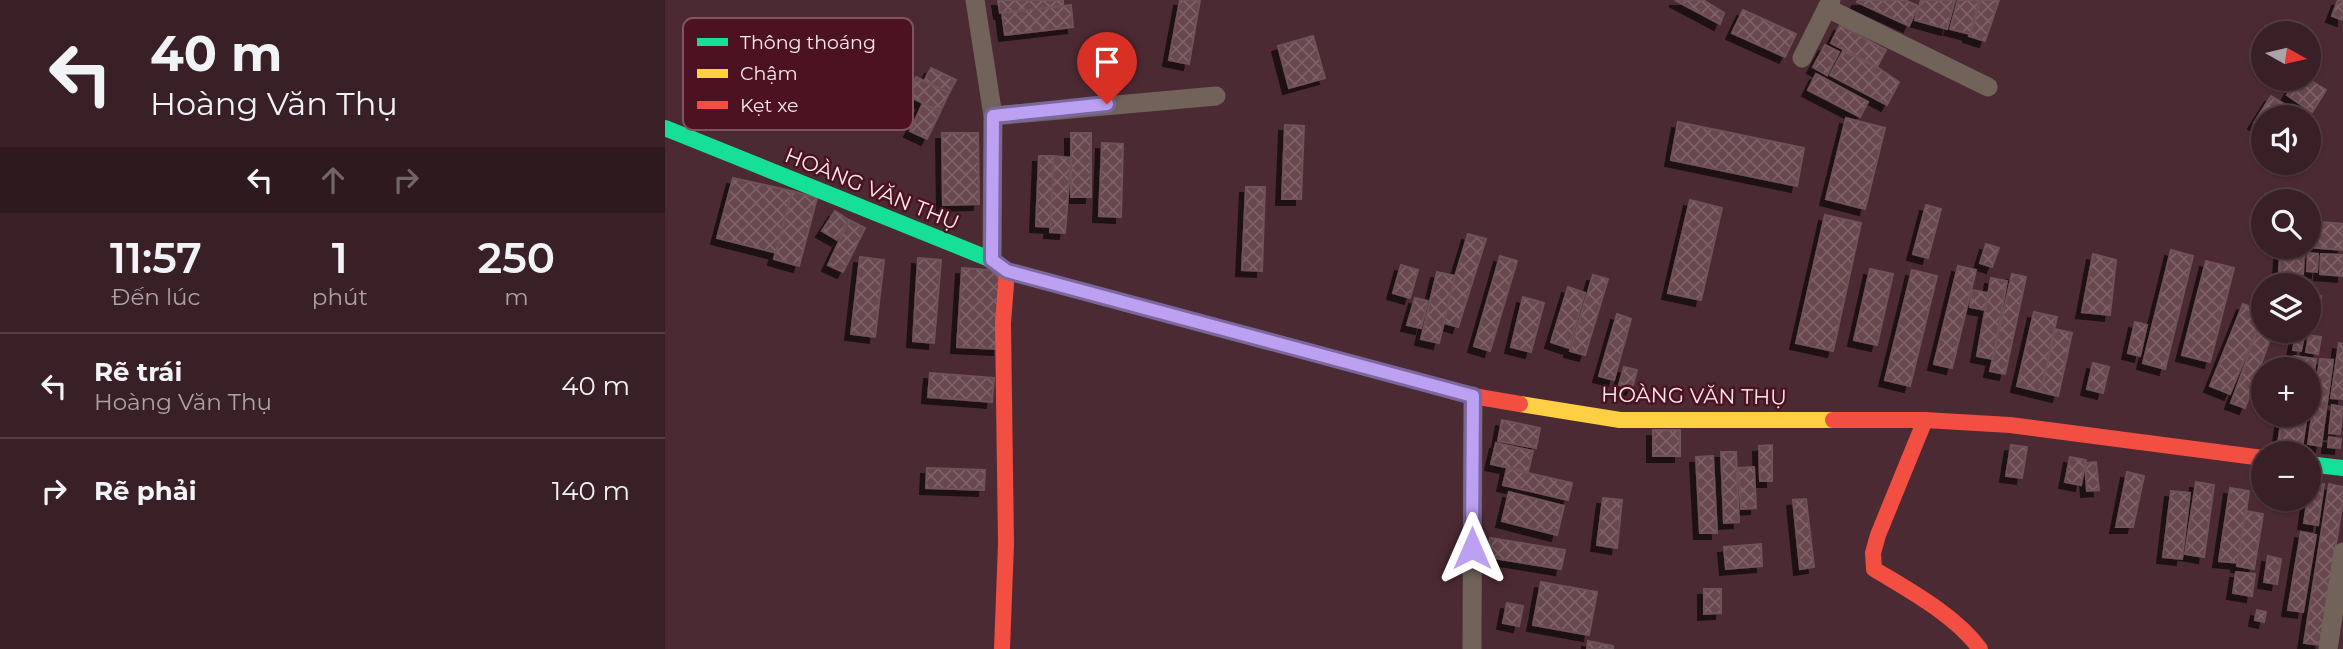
<!DOCTYPE html>
<html lang="vi">
<meta charset="utf-8">
<style>
body{margin:0;font-family:Montserrat,sans-serif;background:#40282e;color:#f1f3f6;height:100vh;display:flex;flex-direction:column;font-size:26px;white-space:nowrap}
*{box-sizing:border-box;margin:0}
p{font-size:23px;color:#aba3a7}
.icon{flex:none;width:38px;height:38px;fill:none;stroke:currentColor;stroke-width:2;stroke-linecap:round;stroke-linejoin:round}
.map{position:relative;flex:1;overflow:hidden}
.panel{display:flex;flex-direction:column;background:#392026;width:665px}
.panel>*{flex:none}
.hud{background:#392026;color:#f1f3f6;overflow:hidden}
.needle{width:46px;rotate:98deg}
.tools{position:absolute;left:1586px;top:21px;display:grid;gap:14px}
.tools a{display:grid;place-items:center;width:70px;height:70px;border-radius:50%;background:#392026;box-shadow:0 2px 5px #0004,0 0 0 2px #533e43;font-size:35px}
.pin{position:absolute;display:grid;place-items:center;width:60px;height:60px;color:#fff;margin:-72px -30px;border-radius:50% 50% 50% 0;rotate:-45deg;box-shadow:0 0 7px #0007}
.pin .icon{rotate:45deg}
.me{position:absolute;width:77px;margin:-38px;rotate:0deg;stroke-linejoin:round;filter:drop-shadow(0 0 5px #0008)}
.turn{display:flex;align-items:center;gap:24px;height:147px;padding:0 35px;font-size:32px}
.turn .icon{width:91px;height:91px;stroke-width:2.5}
.turn b{display:block;font-size:49px;line-height:60px}
.lanes{display:flex;align-items:center;height:66px;padding:0 35px;background:#0003;justify-content:center;gap:35px;direction:ltr}
.lanes .off{opacity:.35}
.eta{display:flex;justify-content:space-evenly;align-items:center;height:119px;text-align:center}
.eta b{font-size:42px;font-weight:600;line-height:49px}
ul{padding:0;list-style:none}
li{display:flex;align-items:center;gap:21px;height:105px;padding:0 35px;border-top:2px solid #533e43}
li div{flex:1}
li b{display:block;font-size:26px}
li em{font-style:normal}
main{display:flex;flex:1;min-height:0}
.map>svg:first-child{display:block}
.building{fill:url(#building-cross-hatch);stroke:#6e5258;stroke-width:2;filter:url(#shadow)}
.lines{fill:none;stroke-linecap:round;stroke-linejoin:round}
.street{stroke:#71625a;stroke-width:19}
.fast{stroke:#16e098;stroke-width:16}
.slow{stroke:#ffcf43;stroke-width:16}
.jam{stroke:#f24e42;stroke-width:16}
.route-casing{stroke:#7a689d;stroke-width:18}
.route{stroke:#bca0f2;stroke-width:12}
.labels{text-anchor:middle;stroke-width:5;stroke-linejoin:round;paint-order:stroke}
.street-label{font-size:21px;fill:#faeaec;stroke:#4d1222}
.key{fill:#4d1222;stroke:#81535f;stroke-width:2}
.key-label{font-size:19px;fill:#faeaec}
</style>
<main>
<section class="panel">
<div class="hud">
<div class="turn"><svg class="icon" aria-label="left" viewBox="0 0 24 24"><path d="M17 20v-9H6M10 6l-5 5 5 5"/></svg><div><b>40 m</b>Hoàng Văn Thụ</div></div>
<div class="lanes"><svg class="icon" aria-label="left" viewBox="0 0 24 24"><path d="M17 20v-9H6M10 6l-5 5 5 5"/></svg><svg class="icon off" aria-label="ahead" viewBox="0 0 24 24"><path d="M12 20V5M6 11l6-6 6 6"/></svg><svg class="icon off" aria-label="right" viewBox="0 0 24 24"><path d="M7 20v-9h11M14 6l5 5-5 5"/></svg></div>
</div>
<div class="eta">
<div><b>11:57</b><p>Đến lúc</p></div>
<div><b>1</b><p>phút</p></div>
<div><b>250</b><p>m</p></div>
</div>
<ul>
<li><svg class="icon" aria-label="left" viewBox="0 0 24 24"><path d="M17 20v-9H6M10 6l-5 5 5 5"/></svg><div><b>Rẽ trái</b><p>Hoàng Văn Thụ</p></div><em>40 m</em></li>
<li><svg class="icon" aria-label="right" viewBox="0 0 24 24"><path d="M7 20v-9h11M14 6l5 5-5 5"/></svg><div><b>Rẽ phải</b></div><em>140 m</em></li>
</ul>
</section>
<div class="map">
<svg width="1678" height="649" viewBox="0 0 1678 649">
<defs>
<pattern id="building-cross-hatch" width="8" height="8" patternUnits="userSpaceOnUse" patternTransform="scale(1.75)"><rect width="8" height="8" fill="#68464e"/><path d="M0 0l8 8M0 8l8-8" fill="none" stroke="#7e6168"/></pattern>
<filter id="shadow"><feDropShadow dx="-6" dy="6" stdDeviation="0" flood-color="#0009"/></filter>
</defs>
<rect width="100%" height="100%" fill="#4c2a33"/>
<!-- building -->
<g class="building">
<polygon points="333,0 398,0 398,6 335,13"/>
<polygon points="515,0 535,0 524,64 504,60"/>
<polygon points="1010,0 1038,0 1059,13 1055,24"/>
<polygon points="1193,0 1240,0 1253,6 1244,26 1192,2"/>
<polygon points="1256,0 1290,0 1282,29 1250,20"/>
<polygon points="1293,0 1314,0 1305,34 1285,29"/>
<polygon points="1316,0 1334,0 1320,41 1304,36"/>
<polygon points="1673,0 1678,0 1678,20 1667,16"/>
<polygon points="406,5 408,27 340,35 337,13"/>
<polygon points="1078,10 1131,34 1120,57 1067,33"/>
<polygon points="1175,25 1221,50 1212,67 1166,43"/>
<polygon points="648,36 660,78 624,88 613,46"/>
<polygon points="1160,45 1174,52 1162,75 1148,67"/>
<polygon points="1178,51 1212,67 1234,82 1222,105 1165,75"/>
<polygon points="266,68 291,80 284,93 259,81"/>
<polygon points="1151,74 1203,102 1195,117 1143,90"/>
<polygon points="251,77 284,93 275,112 242,95"/>
<polygon points="1632,79 1643,79 1661,90 1647,112 1622,95"/>
<polygon points="1606,96 1641,117 1598,117 1598,128 1589,123"/>
<polygon points="258,103 275,112 262,139 245,131"/>
<polygon points="1181,118 1220,128 1200,209 1161,199"/>
<polygon points="1013,122 1139,148 1132,186 1006,160"/>
<polygon points="620,125 639,126 636,199 617,199"/>
<polygon points="277,133 313,133 314,204 278,205"/>
<rect x="406" y="133" width="20" height="64"/>
<polygon points="1647,138 1655,144 1647,156 1643,153 1643,143"/>
<polygon points="437,143 458,144 456,217 434,216"/>
<polygon points="374,156 389,156 386,227 371,226"/>
<polygon points="389,156 406,158 400,233 385,232"/>
<polygon points="68,178 127,191 112,253 52,238"/>
<polygon points="581,187 600,187 597,271 577,270"/>
<polygon points="127,191 152,198 134,266 109,259"/>
<polygon points="1025,200 1057,208 1036,300 1003,293"/>
<polygon points="1261,205 1276,209 1263,258 1248,254"/>
<polygon points="170,211 184,220 172,240 157,231"/>
<polygon points="1160,215 1196,223 1168,351 1131,343"/>
<polygon points="184,220 200,228 178,272 163,265"/>
<polygon points="1643,221 1678,224 1678,250 1642,247"/>
<polygon points="803,234 821,239 793,327 776,322"/>
<polygon points="1321,244 1334,248 1327,267 1315,263"/>
<polygon points="1506,250 1528,256 1500,369 1478,363"/>
<polygon points="1643,253 1653,254 1652,272 1642,271"/>
<polygon points="1428,254 1451,260 1445,315 1417,312"/>
<polygon points="1615,254 1639,256 1638,274 1614,272"/>
<polygon points="1656,254 1678,255 1678,276 1655,274"/>
<polygon points="835,256 852,261 825,351 809,346"/>
<polygon points="195,257 219,260 210,337 186,334"/>
<polygon points="253,258 276,260 269,343 248,341"/>
<polygon points="1541,261 1569,268 1545,362 1517,355"/>
<polygon points="736,265 753,270 745,298 728,293"/>
<polygon points="1293,266 1311,270 1287,368 1269,364"/>
<polygon points="297,268 339,271 334,349 292,347"/>
<polygon points="1205,269 1228,274 1212,345 1189,340"/>
<polygon points="1247,270 1272,276 1245,386 1220,380"/>
<polygon points="772,272 790,276 774,343 756,339"/>
<polygon points="1347,274 1361,277 1340,374 1325,371"/>
<polygon points="928,275 943,279 920,355 905,351"/>
<polygon points="1326,278 1342,281 1328,359 1312,356"/>
<polygon points="903,287 920,293 904,348 886,342"/>
<polygon points="1307,290 1323,293 1320,310 1305,307"/>
<rect x="1643" y="296" width="13" height="7"/>
<polygon points="858,297 879,303 866,352 846,347"/>
<polygon points="750,298 763,301 756,328 742,325"/>
<polygon points="1578,304 1598,312 1598,315 1565,394 1545,386"/>
<polygon points="1643,306 1657,306 1656,317 1643,316"/>
<polygon points="1369,312 1392,317 1376,392 1352,386"/>
<polygon points="952,314 966,319 949,380 934,376"/>
<polygon points="1598,315 1598,331 1608,331 1580,408 1566,403"/>
<polygon points="1470,322 1482,325 1475,356 1463,353"/>
<polygon points="1390,329 1407,333 1393,396 1376,392"/>
<polygon points="1632,331 1640,331 1636,351 1628,350"/>
<polygon points="1644,335 1656,337 1653,354 1641,352"/>
<polygon points="1674,343 1678,344 1678,399 1666,398"/>
<polygon points="1629,356 1651,359 1649,372 1643,369 1627,369"/>
<polygon points="1655,359 1668,360 1656,446 1643,444"/>
<polygon points="1428,363 1444,367 1438,393 1422,389"/>
<polygon points="959,367 972,370 967,389 954,385"/>
<polygon points="265,373 329,378 327,402 263,397"/>
<polygon points="1667,405 1678,407 1675,434 1664,433"/>
<polygon points="1617,415 1642,415 1637,448 1613,444"/>
<polygon points="837,420 875,428 871,448 833,441"/>
<rect x="988" y="430" width="27" height="26"/>
<polygon points="1664,437 1676,439 1675,448 1663,447"/>
<polygon points="831,443 868,451 863,472 826,464"/>
<polygon points="1107,445 1107,481 1095,481 1094,446"/>
<polygon points="1346,445 1362,447 1357,478 1341,476"/>
<polygon points="1056,452 1071,452 1074,522 1059,523"/>
<polygon points="1048,456 1052,533 1035,533 1031,457"/>
<polygon points="1405,457 1421,460 1416,485 1400,482"/>
<polygon points="1431,462 1434,490 1422,491 1420,463"/>
<polygon points="1089,467 1091,508 1076,509 1073,468"/>
<polygon points="262,468 320,470 319,490 261,488"/>
<polygon points="842,468 907,483 903,500 838,485"/>
<polygon points="1462,472 1479,476 1468,527 1451,527"/>
<polygon points="1531,482 1549,485 1539,557 1520,554"/>
<polygon points="1645,482 1659,484 1653,525 1639,523"/>
<polygon points="1664,484 1678,487 1678,500 1655,645 1639,643"/>
<polygon points="1565,488 1584,491 1574,563 1554,561"/>
<polygon points="1506,491 1525,493 1517,559 1498,557"/>
<polygon points="844,492 899,506 892,535 837,521"/>
<polygon points="938,498 957,500 952,548 932,545"/>
<polygon points="1141,499 1149,567 1135,569 1128,500"/>
<polygon points="1581,511 1598,514 1589,569 1572,566"/>
<polygon points="1636,532 1651,535 1638,612 1623,610"/>
<polygon points="825,538 900,550 896,569 822,557"/>
<polygon points="1096,544 1097,566 1061,569 1059,547"/>
<polygon points="1603,556 1616,559 1612,584 1599,582"/>
<polygon points="1571,572 1590,574 1587,596 1568,593"/>
<polygon points="876,582 932,592 924,635 868,625"/>
<polygon points="1039,589 1056,589 1056,613 1039,614"/>
<polygon points="842,603 858,606 854,626 838,623"/>
<polygon points="1592,610 1601,612 1599,622 1590,620"/>
<polygon points="923,641 948,646 948,649 922,649"/>
</g>
<g class="lines">
<!-- street -->
<g class="street">
<polyline points="310,0 328,116 327,260"/>
<polyline points="1162,8 1323,87"/>
<polyline points="1137,58 1166,0"/>
<polyline points="328,116 551,96"/>
<polyline points="807,649 808,396"/>
<polyline points="1663,649 1678,552"/>
</g>
<!-- fast -->
<g class="fast">
<polyline points="0,128 327,260 342,271 451,300"/>
<polyline points="1643,464 1678,468"/>
</g>
<!-- slow -->
<polyline class="slow" points="855,404 955,420 1168,420"/>
<!-- jam -->
<g class="jam">
<polyline points="451,300 808,396 855,404"/>
<polyline points="1168,420 1260,420 1345,425 1598,458"/>
<path d="M1260 420 1213 535 1208 553 1209 569C1245 591 1290 615 1315 649"/>
<polyline points="337,649 341,544 338,323 342,271"/>
</g>
</g>
<g class="lines">
<!-- route casing -->
<g class="route-casing">
<polyline id="route" points="442,104 328,116 327,260 342,271 808,396 807,548"/>
</g>
<!-- route -->
<use href="#route" class="route"/>
</g>
<g class="labels">
<!-- street labels -->
<g class="street-label">
<text transform="translate(207 189) rotate(22)" y="7">HOÀNG VĂN THỤ</text>
<text transform="translate(1029 396) rotate(1)" y="7">HOÀNG VĂN THỤ</text>
</g>
</g>
<!-- legend -->
<rect x="18" y="18" width="230" height="112" rx="10" class="key"/>
<rect x="32" y="38" width="31" height="8" fill="#16e098"/>
<rect x="32" y="69" width="31" height="9" fill="#ffcf43"/>
<rect x="32" y="101" width="31" height="8" fill="#f24e42"/>
<g class="key-label">
<text x="75" y="49">Thông thoáng</text>
<text x="75" y="80">Chậm</text>
<text x="75" y="112">Kẹt xe</text>
</g>
</svg>
<div class="tools">
<a><svg class="needle" viewBox="-14 -14 28 28"><path d="M0-13l5 13h-10z" fill="#e53935"/><path d="M0 13l5-13h-10z" fill="#aba3a7"/></svg></a>
<a><svg class="icon" aria-label="sound" viewBox="0 0 24 24"><path d="M4 9h4l5-4v14l-5-4H4zM17 9q2 3 0 6"/></svg></a>
<a><svg class="icon" aria-label="search" viewBox="0 0 24 24"><circle cx="10" cy="10" r="6"/><path d="M15 15l6 6"/></svg></a>
<a><svg class="icon" aria-label="layers" viewBox="0 0 24 24"><path d="M12 4l9 5-9 5-9-5zM3 14l9 5 9-5"/></svg></a>
<a>+</a>
<a>−</a>
</div>
<div class="pin" style="left:442px;top:104px;background:#d93025"><svg class="icon" aria-label="arrive" viewBox="0 0 24 24"><path d="M6 21V4h12l-3 4 3 4H6"/></svg></div>
<svg class="me" style="left:807px;top:548px" viewBox="-20 -20 40 40"><path d="M0-17L14 15 0 8-14 15z" fill="#bca0f2" stroke="#fff" stroke-width="4"/></svg>
</div>
</main>
